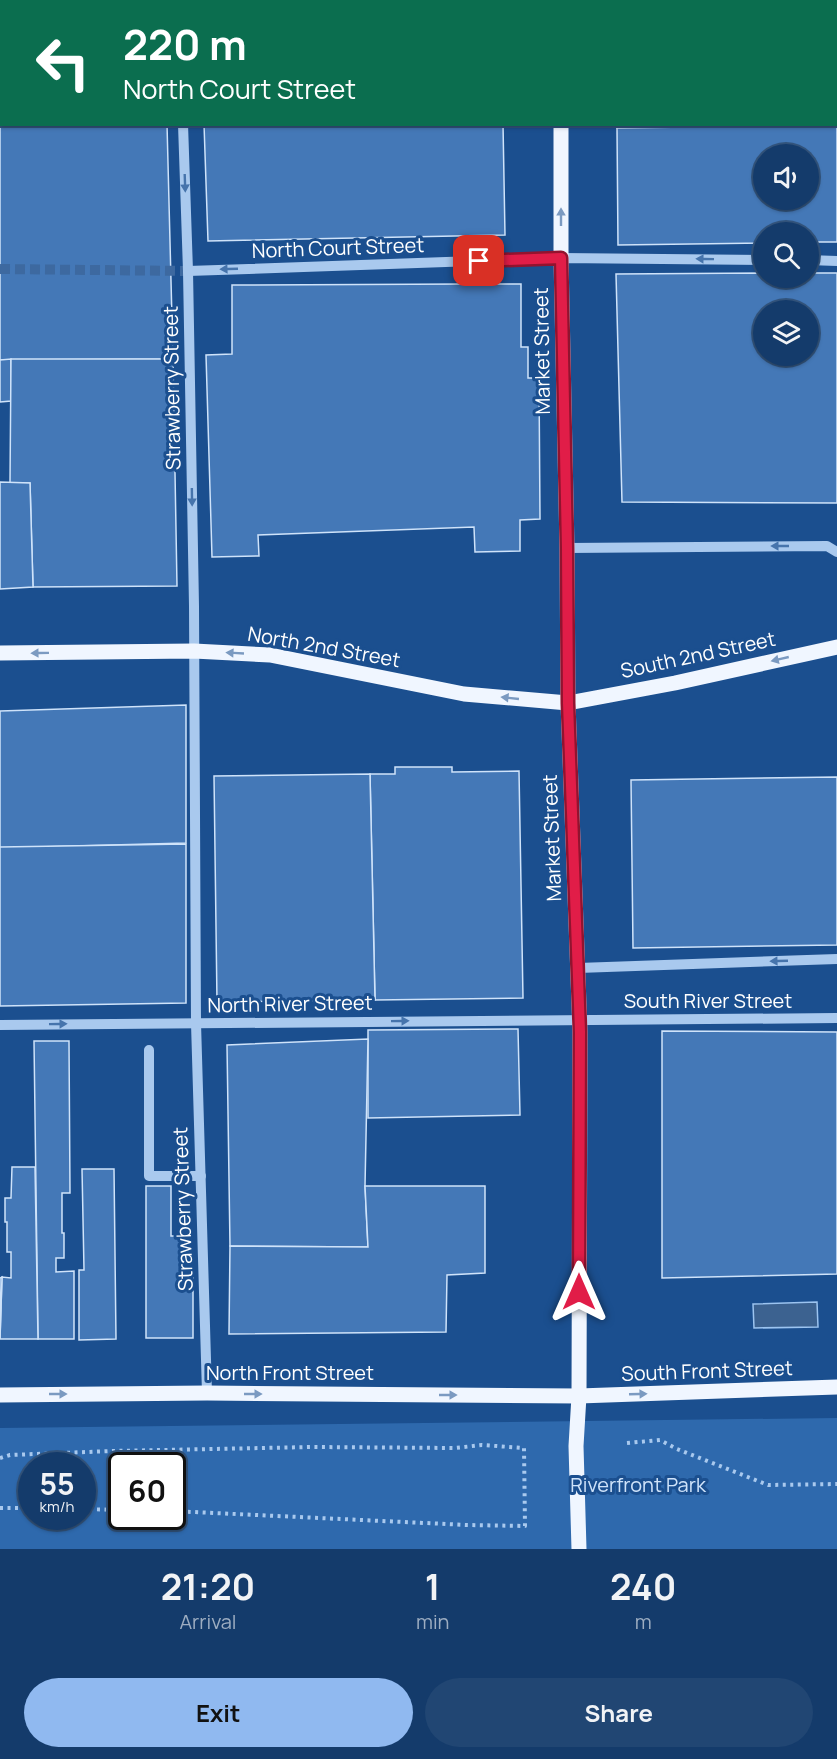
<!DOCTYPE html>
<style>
body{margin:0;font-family:Manrope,sans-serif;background:#214673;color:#f1f3f6;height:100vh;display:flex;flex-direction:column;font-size:22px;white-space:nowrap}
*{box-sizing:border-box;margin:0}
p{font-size:20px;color:#9dadc1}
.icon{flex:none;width:33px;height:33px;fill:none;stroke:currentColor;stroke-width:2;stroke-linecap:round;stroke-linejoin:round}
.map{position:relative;height:1549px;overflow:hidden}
.details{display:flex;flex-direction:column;background:#143b6b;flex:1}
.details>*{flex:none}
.top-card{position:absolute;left:0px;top:0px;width:837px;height:126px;box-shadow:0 2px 4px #0004,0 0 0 2px #33557e;background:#0b6e4f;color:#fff;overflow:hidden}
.controls{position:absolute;left:753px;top:144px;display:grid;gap:12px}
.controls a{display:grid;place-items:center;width:66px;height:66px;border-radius:50%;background:#143b6b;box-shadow:0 2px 4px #0004,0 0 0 2px #33557e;font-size:30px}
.speed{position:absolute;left:18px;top:1452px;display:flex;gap:12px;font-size:30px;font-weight:700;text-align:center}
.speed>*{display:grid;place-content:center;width:78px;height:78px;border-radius:50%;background:#143b6b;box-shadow:0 2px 4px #0004,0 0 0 2px #33557e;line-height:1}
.speed small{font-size:15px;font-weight:400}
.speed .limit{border:3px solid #111;border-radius:9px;background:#fff;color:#111}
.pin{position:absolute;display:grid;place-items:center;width:51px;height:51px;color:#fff;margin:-26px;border-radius:12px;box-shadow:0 3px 9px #0006}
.me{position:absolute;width:66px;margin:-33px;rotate:0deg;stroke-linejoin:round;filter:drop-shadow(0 0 4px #0008)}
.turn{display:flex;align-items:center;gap:21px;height:126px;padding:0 24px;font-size:27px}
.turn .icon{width:78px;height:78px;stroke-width:2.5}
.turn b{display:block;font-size:42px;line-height:51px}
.eta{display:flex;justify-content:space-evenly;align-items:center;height:102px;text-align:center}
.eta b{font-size:36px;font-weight:700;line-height:42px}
.action{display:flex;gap:12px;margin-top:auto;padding:12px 24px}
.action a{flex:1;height:69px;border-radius:36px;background:#90b9f0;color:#111;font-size:24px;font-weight:700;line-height:69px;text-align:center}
.action a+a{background:#214673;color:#f1f3f6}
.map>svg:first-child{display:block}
.green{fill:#2e69ad;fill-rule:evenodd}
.water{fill:#3c6290;stroke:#9cc4f0;stroke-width:1.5}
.building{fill:#4478b7;stroke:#cfe3fa;stroke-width:1.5;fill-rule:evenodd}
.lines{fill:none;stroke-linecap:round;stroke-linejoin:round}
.minor-tunnel{stroke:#3d69a0;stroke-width:10;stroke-dasharray:10 5;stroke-linecap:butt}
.path{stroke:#a9c9ee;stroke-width:4;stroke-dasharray:3 4.5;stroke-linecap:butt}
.minor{stroke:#a9c9ee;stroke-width:10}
.major{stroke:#f0f6ff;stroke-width:15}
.path-bridge{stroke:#a9c9ee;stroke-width:4;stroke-dasharray:3 4.5;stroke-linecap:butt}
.oneway{fill:#4674ac}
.oneway2{fill:#7b9ac1}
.route-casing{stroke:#92132f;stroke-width:15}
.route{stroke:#e11d48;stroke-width:10}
.labels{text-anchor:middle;stroke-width:6;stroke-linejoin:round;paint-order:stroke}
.street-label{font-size:20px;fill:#fff;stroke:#1b4f8f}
.park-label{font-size:20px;fill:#cfe3fa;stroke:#1b4f8f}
</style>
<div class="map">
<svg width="837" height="1549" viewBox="0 0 837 1549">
<rect width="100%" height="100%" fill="#1b4f8f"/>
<!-- green -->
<path class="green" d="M837 1418V1549H0V1428ZM32 1466H82V1516H32ZM122 1466H172V1516H122Z"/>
<!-- water -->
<polygon class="water" points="817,1302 818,1327 754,1328 753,1304"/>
<!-- building -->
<g class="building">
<polygon points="0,0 160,0 160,2 2,2 2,98 0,98"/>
<rect x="201" y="0" width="300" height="2"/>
<polygon points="615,0 837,0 837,52 836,52 836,2 615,2"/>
<polygon points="836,52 837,52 837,125 617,128 617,124 836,124"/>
<polygon points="0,98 2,98 2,124 167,124 173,359 0,360"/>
<polygon points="204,124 503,124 505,235 208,241"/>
<path d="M837 125V242H808V232H764V243L618 245 617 128ZM764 154H808V200H764Z"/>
<path d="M764 273V278H808V273H837V503L622 502 616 274ZM764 310H808V356H764Z"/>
<polygon points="467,284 521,284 521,347 528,347 528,378 539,378 540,519 520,520 520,551 475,552 474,527 258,535 259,556 212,557 206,355 232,354 232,285"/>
<polygon points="11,359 11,401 0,402 0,360"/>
<polygon points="11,359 173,359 177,586 33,587 30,483 10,483"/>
<polygon points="0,482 30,483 33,587 0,589"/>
<polygon points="186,705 186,843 0,848 0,711"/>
<polygon points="395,767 452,767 452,772 519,771 523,998 375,1000 370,774 395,774"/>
<polygon points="370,774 375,1000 217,1002 214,776"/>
<polygon points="837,777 837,945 633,948 631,780"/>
<polygon points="186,844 186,1003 0,1006 0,847"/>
<polygon points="518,1029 520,1115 368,1118 368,1030"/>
<polygon points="662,1031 837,1032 837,1274 662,1278"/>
<polygon points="368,1039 365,1186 368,1247 230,1246 227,1045"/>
<polygon points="34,1041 69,1041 70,1193 62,1193 62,1233 64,1233 64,1258 56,1258 56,1272 74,1271 74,1339 38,1339"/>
<polygon points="12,1167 35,1167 38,1339 0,1339 2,1277 11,1278 11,1252 7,1252 7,1222 5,1222 5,1198 11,1198"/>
<polygon points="82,1169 114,1169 116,1339 79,1340 79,1270 84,1270"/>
<polygon points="146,1186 171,1186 171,1236 180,1236 180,1273 193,1274 193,1338 146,1338"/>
<polygon points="365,1186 485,1186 485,1273 447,1275 446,1332 229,1334 230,1246 368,1247"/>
<polygon points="2,1277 0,1339 0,1278"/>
</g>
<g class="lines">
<!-- minor-tunnel -->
<polyline class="minor-tunnel" points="0,269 188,271"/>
<!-- path -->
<g class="path">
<polyline points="627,1443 660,1440 677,1449 768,1485 837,1484"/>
<polyline points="0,1458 10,1455 112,1451 313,1447 455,1448 482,1445 524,1448 525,1526 467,1525 172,1511"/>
<polyline points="0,1508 32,1508"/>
<polyline points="82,1509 122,1510"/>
</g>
<!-- minor -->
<g class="minor">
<polyline points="178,0 178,2"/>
<polyline points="183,124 188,271 194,606 196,1023 207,1393"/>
<polyline points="808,260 837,261"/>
<polyline points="188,271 561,258 764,260"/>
<polyline points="567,548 827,546 837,552"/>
<polyline points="578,968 837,959"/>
<polyline points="0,1025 837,1018"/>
<polyline points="149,1050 149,1176 201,1176"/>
</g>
<!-- major -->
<g class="major">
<polyline points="561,2 561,0"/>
<polyline points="561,124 561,258 567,548 568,703 580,1032 579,1396 576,1446 579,1549"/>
<polyline points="0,653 194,651 270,655 464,694 568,703 675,683 837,647"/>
<polyline points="0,1395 207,1393 579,1396 837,1387"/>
</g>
<!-- path-bridge -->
<polyline class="path-bridge" points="464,244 466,279"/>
</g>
<!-- one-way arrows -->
<defs><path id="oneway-solid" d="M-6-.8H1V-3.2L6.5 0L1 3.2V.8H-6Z" transform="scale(1.5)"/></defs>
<g class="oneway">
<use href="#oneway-solid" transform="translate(185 183) rotate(88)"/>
<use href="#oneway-solid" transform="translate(705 259) rotate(-179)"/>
<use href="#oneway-solid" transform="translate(229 269) rotate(178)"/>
<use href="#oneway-solid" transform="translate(192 497) rotate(89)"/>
<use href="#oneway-solid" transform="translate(780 546) rotate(180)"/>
<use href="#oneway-solid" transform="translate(779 961) rotate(178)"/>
<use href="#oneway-solid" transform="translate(400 1021) rotate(-1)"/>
<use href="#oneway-solid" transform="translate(58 1024) rotate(-1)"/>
</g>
<g class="oneway2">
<use href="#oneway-solid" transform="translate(561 217) rotate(-90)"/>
<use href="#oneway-solid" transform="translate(40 653) rotate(179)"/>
<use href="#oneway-solid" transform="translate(235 653) rotate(-177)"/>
<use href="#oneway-solid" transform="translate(780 659) rotate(167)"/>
<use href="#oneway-solid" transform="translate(510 698) rotate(-174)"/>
<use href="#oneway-solid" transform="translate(58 1394)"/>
<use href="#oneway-solid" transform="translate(253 1394)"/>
<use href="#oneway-solid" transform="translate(638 1394) rotate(-2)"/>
<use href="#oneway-solid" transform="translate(448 1395)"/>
</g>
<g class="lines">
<!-- route casing -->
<g class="route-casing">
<polyline id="route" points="479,261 561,258 567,548 568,703 580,1032 579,1292"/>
</g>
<!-- route -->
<use href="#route" class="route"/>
</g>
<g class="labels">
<!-- street labels -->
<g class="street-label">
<text transform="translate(338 248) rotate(-2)" y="7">North Court Street</text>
<text transform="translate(542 351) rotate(-91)" y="7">Market Street</text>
<text transform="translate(172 388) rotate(-91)" y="7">Strawberry Street</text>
<text transform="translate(324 647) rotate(10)" y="7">North 2nd Street</text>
<text transform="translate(698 655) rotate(-12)" y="7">South 2nd Street</text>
<text transform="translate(552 838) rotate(-92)" y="7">Market Street</text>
<text x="708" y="1008">South River Street</text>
<text transform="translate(290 1004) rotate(-1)" y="7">North River Street</text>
<text transform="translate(183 1209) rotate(-92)" y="7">Strawberry Street</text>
<text transform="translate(707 1371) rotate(-2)" y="7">South Front Street</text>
<text x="290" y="1380">North Front Street</text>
</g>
<!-- park labels -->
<g class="park-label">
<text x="638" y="1492">Riverfront Park</text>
</g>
</g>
</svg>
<div class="controls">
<a><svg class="icon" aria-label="sound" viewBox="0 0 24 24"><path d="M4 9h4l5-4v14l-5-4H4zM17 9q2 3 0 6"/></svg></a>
<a><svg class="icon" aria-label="search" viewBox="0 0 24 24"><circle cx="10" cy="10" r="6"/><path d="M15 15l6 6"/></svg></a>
<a><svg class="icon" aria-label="layers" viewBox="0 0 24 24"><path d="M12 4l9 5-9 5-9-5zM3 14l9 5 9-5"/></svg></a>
</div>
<div class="speed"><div>55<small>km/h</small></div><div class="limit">60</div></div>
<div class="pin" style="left:479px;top:261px;background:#d93025"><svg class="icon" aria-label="arrive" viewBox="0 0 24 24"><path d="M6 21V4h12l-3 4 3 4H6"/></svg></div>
<svg class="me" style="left:579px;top:1292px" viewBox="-20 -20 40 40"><path d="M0-17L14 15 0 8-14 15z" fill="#e11d48" stroke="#fff" stroke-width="4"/></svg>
<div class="top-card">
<div class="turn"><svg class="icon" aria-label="left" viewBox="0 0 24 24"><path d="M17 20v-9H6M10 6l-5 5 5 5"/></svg><div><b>220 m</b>North Court Street</div></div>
</div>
</div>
<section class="details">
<div class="eta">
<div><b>21:20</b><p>Arrival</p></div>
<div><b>1</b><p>min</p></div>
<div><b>240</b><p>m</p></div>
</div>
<div class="action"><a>Exit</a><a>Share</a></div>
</section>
